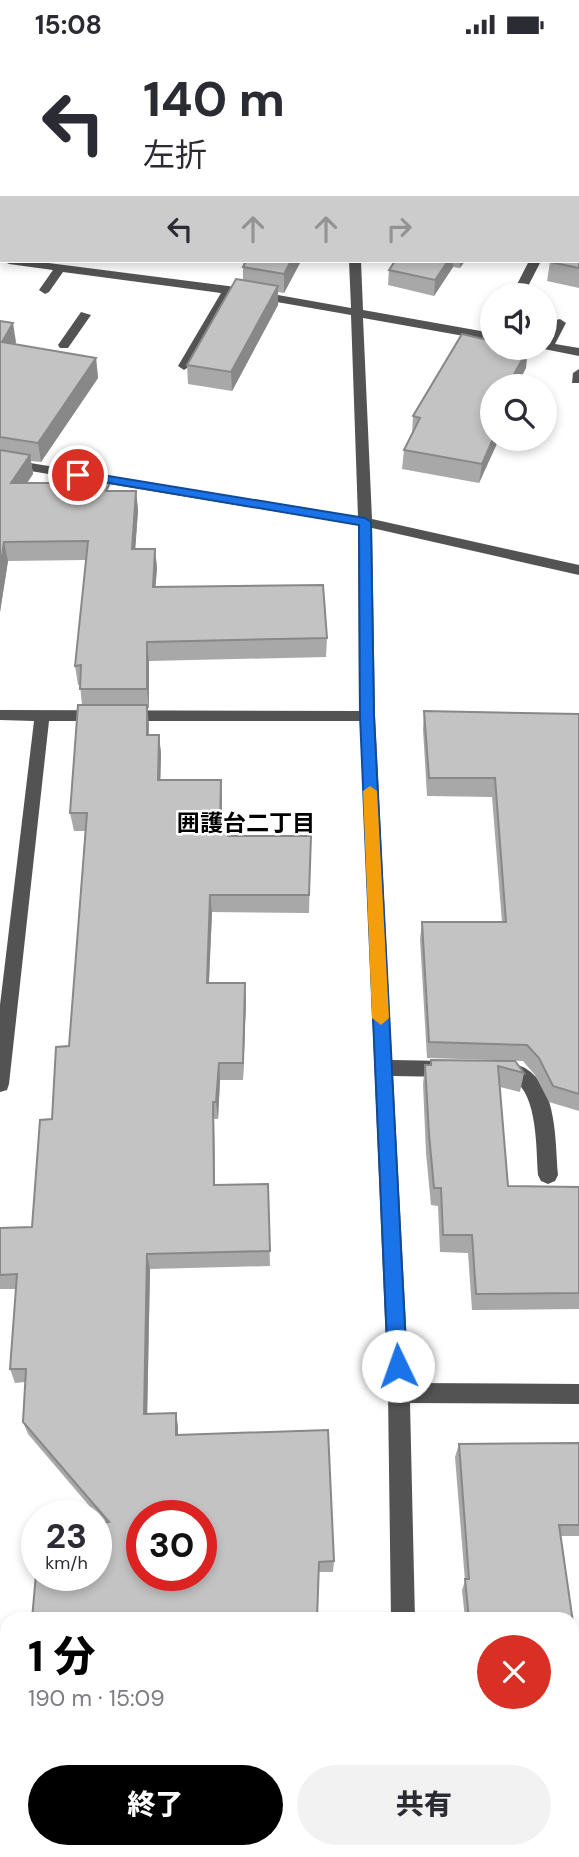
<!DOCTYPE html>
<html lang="ja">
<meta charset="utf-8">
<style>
body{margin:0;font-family:"DM Sans","Noto Sans JP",sans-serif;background:#f2f2f3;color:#2b2b33;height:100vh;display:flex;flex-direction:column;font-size:26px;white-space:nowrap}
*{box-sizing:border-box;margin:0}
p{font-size:23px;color:#7c7c81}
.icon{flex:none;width:38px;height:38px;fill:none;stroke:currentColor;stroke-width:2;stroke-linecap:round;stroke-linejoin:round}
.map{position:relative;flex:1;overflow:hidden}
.side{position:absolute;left:0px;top:1563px;width:579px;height:247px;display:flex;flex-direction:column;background:#fff;border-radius:21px 21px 0 0;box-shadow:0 4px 10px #0003}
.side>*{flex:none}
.hud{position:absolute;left:0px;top:0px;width:579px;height:214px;box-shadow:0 4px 10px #0003;background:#fff;color:#2b2b33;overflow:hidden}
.buttons{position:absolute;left:480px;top:234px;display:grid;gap:14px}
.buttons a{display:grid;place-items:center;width:77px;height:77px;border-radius:50%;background:#fff;box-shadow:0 4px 10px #0003;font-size:35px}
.speed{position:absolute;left:21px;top:1451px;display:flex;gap:14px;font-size:35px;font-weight:700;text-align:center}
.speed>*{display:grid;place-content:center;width:91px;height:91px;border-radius:50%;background:#fff;box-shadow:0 4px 10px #0003;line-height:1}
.speed small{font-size:18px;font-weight:400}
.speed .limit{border:10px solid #d22;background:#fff;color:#111}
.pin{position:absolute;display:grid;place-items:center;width:60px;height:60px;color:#fff;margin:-30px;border:4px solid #fff;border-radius:50%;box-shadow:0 2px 7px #0007}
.me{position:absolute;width:77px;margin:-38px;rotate:357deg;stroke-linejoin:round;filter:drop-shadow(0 0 5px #0008)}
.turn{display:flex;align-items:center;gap:24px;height:147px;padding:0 28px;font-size:32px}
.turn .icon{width:91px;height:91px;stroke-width:2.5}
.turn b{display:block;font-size:49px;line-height:60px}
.lanes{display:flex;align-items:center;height:66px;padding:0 28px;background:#0003;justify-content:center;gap:35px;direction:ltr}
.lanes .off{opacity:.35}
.round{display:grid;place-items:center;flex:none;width:74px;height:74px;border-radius:37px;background:#f2f2f3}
.overview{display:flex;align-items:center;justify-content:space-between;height:119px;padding:0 28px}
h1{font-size:42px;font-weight:800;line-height:52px;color:#000}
.cta{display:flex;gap:14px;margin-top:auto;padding:14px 28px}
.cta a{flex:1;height:80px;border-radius:42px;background:#000;color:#fff;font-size:28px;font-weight:800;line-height:80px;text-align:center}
.cta a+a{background:#f2f2f3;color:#2b2b33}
.status{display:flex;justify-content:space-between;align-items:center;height:49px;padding:0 35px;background:#fff;direction:ltr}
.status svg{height:19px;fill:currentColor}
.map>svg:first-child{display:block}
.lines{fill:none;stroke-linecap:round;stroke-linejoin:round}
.minor{fill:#535353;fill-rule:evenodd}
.wall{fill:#a8a8a8}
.shaded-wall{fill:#888}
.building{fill:#c3c3c3;stroke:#888;stroke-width:2;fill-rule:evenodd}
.route{fill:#1a73e8;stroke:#114b97;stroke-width:2}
.slow{fill:#f59e0b}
.labels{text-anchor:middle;stroke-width:5;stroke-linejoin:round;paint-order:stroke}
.neighbourhood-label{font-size:23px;font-weight:bold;fill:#000;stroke:#fff}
</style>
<div class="status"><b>15:08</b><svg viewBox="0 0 49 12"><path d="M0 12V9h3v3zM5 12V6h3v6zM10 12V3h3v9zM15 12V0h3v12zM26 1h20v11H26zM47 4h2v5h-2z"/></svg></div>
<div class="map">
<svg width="579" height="1808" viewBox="0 0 579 1808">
<rect width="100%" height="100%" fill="#fff"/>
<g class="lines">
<!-- minor -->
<g class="minor">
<rect x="347" y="0" width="10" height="2"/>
<rect x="562" y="0" width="10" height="2"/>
<rect x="578" y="9" width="1" height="6"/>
<rect x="578" y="44" width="1" height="12"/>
<rect x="578" y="114" width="1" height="7"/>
<rect x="0" y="160" width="2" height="6"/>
<polygon points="0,192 2,192 0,204"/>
<polygon points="3,212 33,212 228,237 351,259 349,212 361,212 363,261 492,284 492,292 363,269 372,470 579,516 579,526 372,479 375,667 392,1011 448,1012 455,1014 457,1020 455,1026 448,1028 393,1027 409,1334 579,1335 579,1355 410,1354 415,1570 391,1570 388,1344 360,672 49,672 9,1035 7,1041 0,1043 0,956 34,672 0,671 0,661 359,662 358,476 0,417 0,409 358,468 351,266 231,245 190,317 184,321 178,317 221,244 63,223 49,243 45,245 39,241 53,221 9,215"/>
<polygon points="529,212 541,212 523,247 511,247"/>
<polygon points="81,263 91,266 68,299 60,299 58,296"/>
<polygon points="560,270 566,274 555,295 579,299 579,307 539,299 544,299 544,292 556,271"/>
<polygon points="579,320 579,334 572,334 573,324"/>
<path d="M504 1013C511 1015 519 1016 525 1019 558 1038 555 1094 558 1126L555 1132 548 1135 541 1132 538 1126C536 1101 538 1045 513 1031 509 1029 502 1028 497 1027L495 1021 497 1015Z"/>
<rect x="395" y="1802" width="26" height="6"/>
</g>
</g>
<!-- wall -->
<g class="wall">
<polygon points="0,0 115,0 114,2 2,2 2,122 0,122"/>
<polygon points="579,163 579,239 547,232 550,213"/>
<polygon points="182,212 301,212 284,244 278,243 278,256 232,342 188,335 187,316 243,231 243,218 245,214 182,213"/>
<polygon points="395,212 465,212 460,219 453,218 434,247 388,236 389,221"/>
<polygon points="0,272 16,293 15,295 96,309 98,329 41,413 31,412 33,425 27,434 111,442 136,442 138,461 135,500 155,500 157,519 155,538 327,589 326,608 149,612 149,659 147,659 149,686 159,686 161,705 160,731 222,749 221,774 229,774 229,787 311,787 309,864 212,863 209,934 246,952 243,1031 220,1031 218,1070 214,1070 215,1136 268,1135 270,1217 150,1220 147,1365 176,1364 178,1386 334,1512 333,1523 318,1523 103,1473 28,1385 23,1373 25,1333 15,1334 10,1320 16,1240 0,1240 0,1179 32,1178 52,1070 69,997 85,782 74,782 70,764 82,656 80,636 78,636 75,617 86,511 8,512 0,563"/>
<polygon points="526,319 492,390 499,390 479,434 402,420 404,401 412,385 413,367"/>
<polygon points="424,662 579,665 579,1062 549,1053 535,1026 523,1012 427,1009 420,890 422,873 502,873 492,748 427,747 423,680"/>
<polygon points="431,1011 515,1012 524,1024 520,1043 500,1038 508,1137 579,1138 579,1260 472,1261 468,1204 440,1203 438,1157 431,1156 426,1104 423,1035 425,1016 430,1016"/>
<polygon points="579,1394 579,1487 561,1487 579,1615 579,1711 572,1712 572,1570 465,1570 462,1541 465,1532 455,1408 459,1395"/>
</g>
<!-- shaded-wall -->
<g class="shaded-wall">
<polygon points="291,212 301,212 284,244 284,225"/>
<polygon points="448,212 453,212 453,218 434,247 435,231"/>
<polygon points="460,212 465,212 460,219"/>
<polygon points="278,237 278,256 232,342 231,323"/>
<polygon points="13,274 16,293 5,312 2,293"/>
<polygon points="528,300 526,319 515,338 513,327"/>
<polygon points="96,309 98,329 41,413 38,394"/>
<polygon points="493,390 499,390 479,434 482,415"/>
<polygon points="30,406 33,425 14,453 11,434"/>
<polygon points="136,442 138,461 134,519 132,500"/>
<polygon points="4,493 8,512 0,563 0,519"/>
<polygon points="155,500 157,519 154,558 153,538"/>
<polygon points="147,593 149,612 149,659 147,640"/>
<polygon points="147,656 149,675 148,705 147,686"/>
<polygon points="159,686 161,705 160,749 158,731"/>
<polygon points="221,731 222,749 221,792 220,774"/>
<polygon points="210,846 212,863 208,951 207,934"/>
<polygon points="245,934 246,952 243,1031 243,1014"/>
<polygon points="219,1014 220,1031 218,1070 216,1053"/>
<polygon points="213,1053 214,1070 215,1152 214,1136"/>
<polygon points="147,1205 150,1220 147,1378 144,1365"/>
<polygon points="176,1364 178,1377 178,1398 176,1386"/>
</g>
<!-- building -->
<g class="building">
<polygon points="0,0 108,0 108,2 2,2 2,102 0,102 1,51 0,51"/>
<polygon points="173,0 330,0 330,2 172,2"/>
<rect x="392" y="0" width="150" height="2"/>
<polygon points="579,163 579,219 550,213 551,212 578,212 578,166"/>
<polygon points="246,212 291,212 284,225 243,218"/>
<polygon points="395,212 448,212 435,231 389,221"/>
<polygon points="236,230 278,237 231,323 187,316"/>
<polygon points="0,272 13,274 2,293 96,309 38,394 0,388"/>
<polygon points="462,285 492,292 492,299 528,300 513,327 521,328 517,338 492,338 492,390 493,390 482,415 404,401 420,369 413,367"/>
<polygon points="0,401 30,406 11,434 110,434 106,442 136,442 132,500 155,500 153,538 323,536 327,589 147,593 147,640 80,640 81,616 75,617 88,492 4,493 0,519"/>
<path d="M78 656H147V686H159L158 731H221L220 774H229L228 787H311L309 846H210L207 934H245L243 1014H219L216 1053H213L214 1136 268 1135 270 1202 147 1205 144 1365 176 1364V1386L328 1381 334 1512 319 1513 317 1570H32L37 1514V1526H96V1474L109 1473 23 1373 26 1320H10L17 1225 0 1226V1179L32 1178 40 1071 52 1070 56 998 69 997 87 764H70ZM142 1466H201V1526H142Z"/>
<polygon points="424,662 579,665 579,1045 553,1037 539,1009 527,996 429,993 422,873 506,873 495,729 429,729"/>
<polygon points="431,1011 515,1012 524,1024 498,1017 508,1137 579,1138 579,1244 476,1245 472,1186 443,1186 441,1139 434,1139 429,1085 425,1016 431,1016"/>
<polygon points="579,1394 579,1476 559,1476 579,1615 579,1704 572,1704 572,1570 469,1570 465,1530 469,1530 459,1395"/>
<polygon points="0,1640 7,1640 7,1802 362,1802 362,1808 0,1808"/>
</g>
<!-- route -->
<polygon class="route" points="78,422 365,469 371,473 374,667 407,1317 404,1324 398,1326 391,1324 388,1317 360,667 359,476 74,428 72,426"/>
<!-- slow -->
<polygon class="slow" points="370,737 377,742 389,969 381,976 372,969 363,742"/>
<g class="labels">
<!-- neighbourhood labels -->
<g class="neighbourhood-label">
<text x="246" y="782">囲護台二丁目</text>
</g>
</g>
</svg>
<div class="buttons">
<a><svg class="icon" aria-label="sound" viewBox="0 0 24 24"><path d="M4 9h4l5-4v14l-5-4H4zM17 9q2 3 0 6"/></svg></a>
<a><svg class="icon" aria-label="search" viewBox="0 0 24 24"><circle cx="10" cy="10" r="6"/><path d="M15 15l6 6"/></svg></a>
</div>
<div class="speed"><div>23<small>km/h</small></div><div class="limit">30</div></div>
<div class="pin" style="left:78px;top:426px;background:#d93025"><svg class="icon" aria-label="arrive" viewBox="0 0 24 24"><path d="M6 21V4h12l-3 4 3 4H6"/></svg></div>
<svg class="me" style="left:398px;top:1317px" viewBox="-20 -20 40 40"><circle r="19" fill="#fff"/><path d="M0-13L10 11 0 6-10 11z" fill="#1a73e8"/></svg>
<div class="hud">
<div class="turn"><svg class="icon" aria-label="left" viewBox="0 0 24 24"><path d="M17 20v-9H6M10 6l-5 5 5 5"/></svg><div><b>140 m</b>左折</div></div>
<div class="lanes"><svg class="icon" aria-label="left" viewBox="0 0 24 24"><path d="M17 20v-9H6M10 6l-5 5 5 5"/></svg><svg class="icon off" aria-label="ahead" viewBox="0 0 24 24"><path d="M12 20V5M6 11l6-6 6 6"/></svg><svg class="icon off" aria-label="ahead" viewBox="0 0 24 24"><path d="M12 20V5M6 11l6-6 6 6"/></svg><svg class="icon off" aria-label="right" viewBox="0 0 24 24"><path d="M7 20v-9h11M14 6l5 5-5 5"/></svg></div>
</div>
<section class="side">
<div class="overview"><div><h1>1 分</h1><p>190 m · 15:09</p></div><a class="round" style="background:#d93025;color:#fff"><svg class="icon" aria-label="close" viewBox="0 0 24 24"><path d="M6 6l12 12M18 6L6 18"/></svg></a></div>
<div class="cta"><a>終了</a><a>共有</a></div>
</section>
</div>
